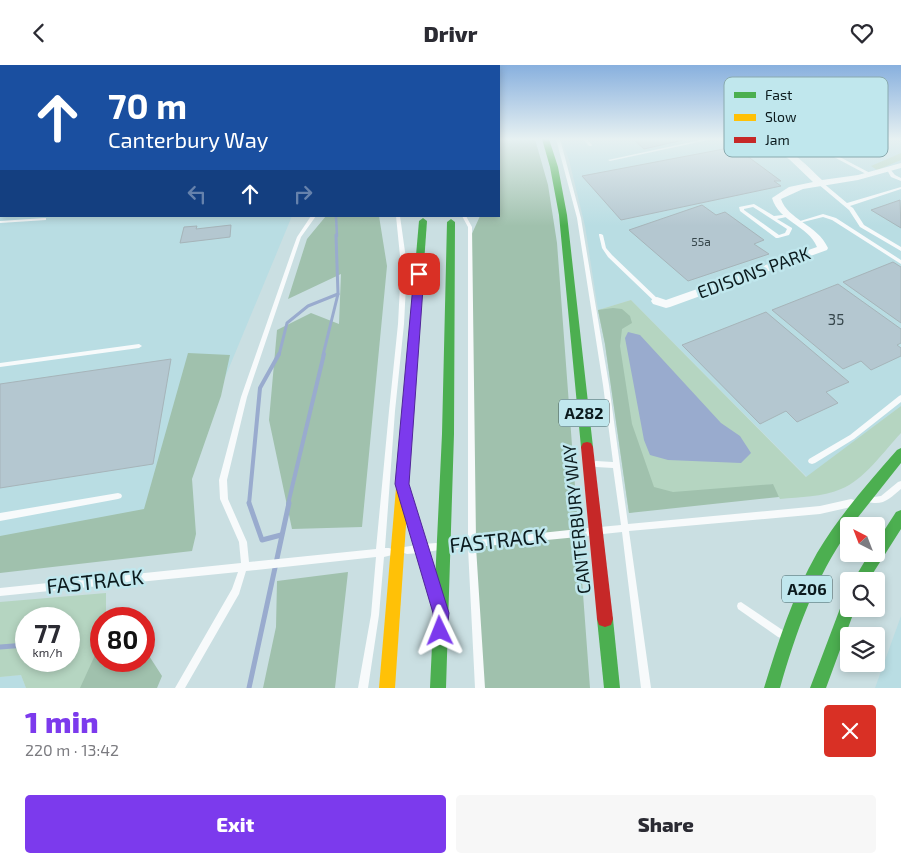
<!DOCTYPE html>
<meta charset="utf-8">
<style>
body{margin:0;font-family:"Exo 2",sans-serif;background:#f7f7f7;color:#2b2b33;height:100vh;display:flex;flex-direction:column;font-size:19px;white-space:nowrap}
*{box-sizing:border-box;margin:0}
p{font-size:16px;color:#7c7c81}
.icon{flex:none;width:28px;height:28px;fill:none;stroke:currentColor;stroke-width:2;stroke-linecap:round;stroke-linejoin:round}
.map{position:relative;height:623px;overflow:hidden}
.sheet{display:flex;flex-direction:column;background:#fff;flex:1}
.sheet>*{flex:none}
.hud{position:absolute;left:0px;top:0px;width:500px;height:152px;box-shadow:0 2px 8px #0003;background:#1a4fa0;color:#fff;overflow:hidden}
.needle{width:32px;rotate:318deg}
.fabs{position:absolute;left:840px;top:452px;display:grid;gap:10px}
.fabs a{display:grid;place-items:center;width:45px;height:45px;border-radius:5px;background:#fff;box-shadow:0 2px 8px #0003;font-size:25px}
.speed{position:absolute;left:15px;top:542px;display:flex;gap:10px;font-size:25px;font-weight:700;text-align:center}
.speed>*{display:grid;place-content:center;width:65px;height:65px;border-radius:50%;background:#fff;box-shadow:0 2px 8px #0003;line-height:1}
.speed small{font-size:12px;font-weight:400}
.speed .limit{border:8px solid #d22;background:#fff;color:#111}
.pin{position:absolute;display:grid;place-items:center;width:42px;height:42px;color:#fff;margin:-21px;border-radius:10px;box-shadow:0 2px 8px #0006}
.me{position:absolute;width:55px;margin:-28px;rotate:358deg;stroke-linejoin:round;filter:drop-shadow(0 0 4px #0008)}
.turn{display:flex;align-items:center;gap:18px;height:105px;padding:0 25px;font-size:22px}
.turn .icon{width:65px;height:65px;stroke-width:2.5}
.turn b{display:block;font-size:35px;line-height:42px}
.lanes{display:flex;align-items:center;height:48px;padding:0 25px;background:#0003;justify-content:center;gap:25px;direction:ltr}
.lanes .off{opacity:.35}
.round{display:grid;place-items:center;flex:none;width:52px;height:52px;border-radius:5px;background:#f7f7f7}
.head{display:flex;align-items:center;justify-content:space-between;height:85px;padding:0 25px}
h1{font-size:30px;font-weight:800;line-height:38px;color:#7c3aed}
.cta{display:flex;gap:10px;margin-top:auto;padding:10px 25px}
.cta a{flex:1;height:58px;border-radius:5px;background:#7c3aed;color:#fff;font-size:20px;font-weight:800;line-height:58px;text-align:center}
.cta a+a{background:#f7f7f7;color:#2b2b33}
header{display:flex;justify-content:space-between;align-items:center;height:65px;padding:0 25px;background:#fff;font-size:22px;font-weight:800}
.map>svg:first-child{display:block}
.built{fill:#b9dde3}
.green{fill:#b5d5c1;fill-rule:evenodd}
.forest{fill:#a0c1ad}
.water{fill:#99abce}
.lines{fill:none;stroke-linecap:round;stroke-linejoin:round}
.stream-far3{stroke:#99abce;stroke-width:2.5}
.stream-far2{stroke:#99abce;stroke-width:3}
.stream-far1{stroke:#99abce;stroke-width:4}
.stream{stroke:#99abce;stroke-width:5}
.building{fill:#b4c7d0;stroke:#a6b4b9}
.lane{fill:#f7fafb;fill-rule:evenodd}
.street{fill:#f7fafb;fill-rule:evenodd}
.fast{fill:#4caf50;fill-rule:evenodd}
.slow{fill:#ffc107;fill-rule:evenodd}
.jam{fill:#c62828;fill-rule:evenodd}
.route{fill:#7c3aed;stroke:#51269a}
.labels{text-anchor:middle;stroke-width:5;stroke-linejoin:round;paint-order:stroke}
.far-number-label{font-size:12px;fill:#37474c}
.number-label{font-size:15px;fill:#37474c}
.shield{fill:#c0e7ed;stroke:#41585b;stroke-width:1}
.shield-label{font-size:16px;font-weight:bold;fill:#0b1a1d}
.street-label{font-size:18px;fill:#0b1a1d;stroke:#c0e7ed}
.near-street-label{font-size:21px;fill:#0b1a1d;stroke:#c0e7ed}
.key{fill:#c0e7ed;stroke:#8aaaaf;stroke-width:1}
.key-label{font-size:14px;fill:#0b1a1d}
</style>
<header><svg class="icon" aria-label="back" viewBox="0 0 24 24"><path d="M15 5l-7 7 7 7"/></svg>Drivr<svg class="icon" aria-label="heart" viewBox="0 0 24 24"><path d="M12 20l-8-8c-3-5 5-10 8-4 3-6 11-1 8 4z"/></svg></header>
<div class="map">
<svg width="901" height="623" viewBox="0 0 901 623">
<rect width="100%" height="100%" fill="#cadfe2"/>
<!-- built -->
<g class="built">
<polygon points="0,74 1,151 292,151 166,455 0,479"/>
<polygon points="561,74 901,74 901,341 807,412 631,235 598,245 585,161 569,95"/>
<polygon points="901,551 901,623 875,623"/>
<polygon points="21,610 26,623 0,623 0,612"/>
</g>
<!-- green -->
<g class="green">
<polygon points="901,88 901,95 877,105 871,101"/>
<path d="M631 235 806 412 901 341V368C885 385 863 416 841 424 822 432 800 432 780 434L772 419 629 448 605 279 598 245Z"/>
<path d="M106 528V554H101V588L83 623H26L21 610 0 612V537ZM26 554H69V596H26Z"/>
</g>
<!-- forest -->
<g class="forest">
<polygon points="499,74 535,74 548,120 557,178 590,623 479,623 473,501 470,173 480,151 499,151"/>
<polygon points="326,151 379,151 387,201 362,462 292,464 269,355 277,265 311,248 339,259 341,209 288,234 307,174"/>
<polygon points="613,243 622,244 630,251 632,258 622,264 620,281 632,359 654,422 673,427 773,419 779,432 629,448 605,279 598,245"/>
<polygon points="188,288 230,290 221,331 192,414 196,469 192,486 0,508 0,471 144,444"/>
<polygon points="348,507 335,623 263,623 276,562 277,516"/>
<polygon points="101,577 101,596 144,596 144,583 162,611 157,623 80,623"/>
</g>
<!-- water -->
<polygon class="water" points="628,267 640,270 721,358 740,371 751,388 741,398 668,395 650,390 644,375 625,273"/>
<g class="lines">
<!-- stream-far3 -->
<polyline class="stream-far3" points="336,151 337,171"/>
<!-- stream-far2 -->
<g class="stream-far2">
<polyline points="279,290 287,258 308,241 338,229"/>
<polyline points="323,290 338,229 336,170"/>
</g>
<!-- stream-far1 -->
<g class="stream-far1">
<polyline points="249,439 260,323 279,289"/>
<polyline points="288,439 324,289"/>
</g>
<!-- stream -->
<g class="stream">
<polyline points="249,438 262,475 281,470"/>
<polyline points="69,578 75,578"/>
<polyline points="0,582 26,580"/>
<polyline points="249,623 289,438"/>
</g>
</g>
<!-- building -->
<g class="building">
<polygon points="633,74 687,74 644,84"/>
<polygon points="729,83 734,87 739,85 781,116 774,116 781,121 621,155 582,111"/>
<polygon points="900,135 901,163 871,145"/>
<polygon points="702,140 716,150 725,147 764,175 754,179 769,189 688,216 629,165"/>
<polygon points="231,160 230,172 180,178 184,162 197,161 196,164"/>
<polygon points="893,197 901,202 901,258 843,217"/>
<polygon points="838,219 901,264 901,278 897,280 901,283 901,291 871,305 861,296 843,304 772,245"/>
<polygon points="766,247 849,317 826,327 838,338 797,357 786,346 760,359 682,280"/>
<polygon points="171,294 153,399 0,423 0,319"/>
</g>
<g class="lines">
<!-- lane -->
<g class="lane">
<polygon points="556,74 560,74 581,153 609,320 628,459 820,441 851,434 854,435 855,438 854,441 851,442 820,449 629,466 651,623 641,623 622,467 603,469 600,468 599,465 600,462 621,460 613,403 596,402 593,401 592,399 593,397 596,396 613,397 603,320 577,153"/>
<polygon points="583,74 587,74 592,80 591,81 589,81"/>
<polygon points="705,74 713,74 610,96 608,95"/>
<polygon points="832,89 834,89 872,109 868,110 832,91"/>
<polygon points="888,104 890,104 895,110 901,113 901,116 891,112 887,105"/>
<polygon points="818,117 822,117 847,138 901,122 901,124 850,141 853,143 864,160 901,182 901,186 860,162 849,145 818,119"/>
<rect x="0" y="133" width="1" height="2"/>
<path d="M754 139 774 151 791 149V151L777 154 792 163V164L789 170 778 173H776L740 146 739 142ZM753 142 787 164 785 168 779 170 744 145V144Z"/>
<polygon points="823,149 836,153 901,195 901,199 832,155 823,152 799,158 797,157"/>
<polygon points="311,151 316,151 301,172 247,332 227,415 228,434 247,477 249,497 376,484 389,346 398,259 401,201 396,151 400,151 407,201 404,259 395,346 385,483 389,483 392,484 393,487 392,490 384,492 379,550 368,623 358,623 371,550 376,492 246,506 239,529 185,623 175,623 232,524 238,507 0,531 0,523 241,498 239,477 220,434 219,415 241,332 293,183 297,172"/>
<polygon points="462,151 466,151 472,162 476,475 588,463 591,464 592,467 591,470 588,471 476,482 485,623 475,623 468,483 451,485 448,484 447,481 448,478 468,475 468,162"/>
<polygon points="44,153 46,153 46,155 0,158 0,156"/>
<polygon points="599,169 601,169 603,170 606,183 612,190 659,235 660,236 659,237 655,237 608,192 602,183 599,170"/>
<polygon points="139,279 142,281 139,283 0,302 0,298"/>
<polygon points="901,330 901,337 854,374 815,398 812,399 809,398 808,396 809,394 850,370 899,331"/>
<path d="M901 416V424C890 433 884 441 868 437L867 435 868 433 881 431 898 417Z"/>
<polygon points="118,428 121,429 122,431 121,433 118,434 0,456 0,448"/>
<polygon points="412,447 415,448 416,451 424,479 436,478 439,479 440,482 439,485 427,487 433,508 432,511 429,512 426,511 425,508 419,488 407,489 404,488 403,485 404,482 417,480 408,451 409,448"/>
<polygon points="741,537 784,566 785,569 784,572 781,573 778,572 738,544 737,541 738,538"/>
</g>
<!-- street -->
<path class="street" d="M758 74C783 74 805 99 822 115L858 110 901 98V103L858 115 803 124 781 134C788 155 817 159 828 183L827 185 670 242 666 243 653 239 651 236 653 233 657 232 666 235 817 182C808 160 779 157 772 133L789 122 813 117 789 94Z"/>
<!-- fast -->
<g class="fast">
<polygon points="542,74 549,74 558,102 567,150 593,382 591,386 587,387 583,386 581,382 559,150 550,102"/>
<polygon points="423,153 427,156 418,282 413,286 408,282 419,156"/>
<polygon points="451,154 455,157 454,369 446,623 430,623 442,369 447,157"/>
<path d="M901 383V398L851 461H849V465C815 513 796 567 780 623H764C778 577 793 530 817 488 839 451 868 418 897 385Z"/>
<polygon points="901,445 901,464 868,516 853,516 869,489 876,489 876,478 896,447"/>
<polygon points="849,530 849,544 855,544 826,623 810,623 844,533"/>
<polygon points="605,546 611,548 613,554 620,623 604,623 597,554 599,548"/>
</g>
<!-- slow -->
<polygon class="slow" points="413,278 418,282 395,623 379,623 408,282"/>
<!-- jam -->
<polygon class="jam" points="587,377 591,378 593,382 613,554 611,560 605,562 599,560 597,554 581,382 583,378"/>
</g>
<!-- sky -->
<linearGradient id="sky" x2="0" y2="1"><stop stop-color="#88b0de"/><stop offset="0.46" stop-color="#e7f1f2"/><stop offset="1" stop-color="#e7f1f2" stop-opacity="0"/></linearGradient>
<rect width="901" height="161" fill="url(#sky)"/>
<!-- route -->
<polygon class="route" points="419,206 424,209 409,419 449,548 446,572 440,574 435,572 432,566 433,548 395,419 414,209"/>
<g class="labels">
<!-- far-number labels -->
<g class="far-number-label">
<text x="701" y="181">55a</text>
</g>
<!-- number labels -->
<g class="number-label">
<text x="836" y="260">35</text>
</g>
<!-- shield labels -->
<g class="shield">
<rect x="559" y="334.5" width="50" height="27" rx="4"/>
<rect x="782" y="510.5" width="50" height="27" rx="4"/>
</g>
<g class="shield-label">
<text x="584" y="354">A282</text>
<text x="807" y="530">A206</text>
</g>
<!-- street labels -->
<g class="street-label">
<text transform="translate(754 208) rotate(-20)" y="6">EDISONS PARK</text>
<text transform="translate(577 454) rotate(-96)" y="6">CANTERBURY WAY</text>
</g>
<!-- near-street labels -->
<g class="near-street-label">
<text transform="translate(498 476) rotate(-6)" y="7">FASTRACK</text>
<text transform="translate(95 517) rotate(-6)" y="7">FASTRACK</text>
</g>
</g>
<!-- legend -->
<rect x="724" y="12" width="164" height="80" rx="8" class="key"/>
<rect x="734" y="27" width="22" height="6" fill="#4caf50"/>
<rect x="734" y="49" width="22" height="7" fill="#ffc107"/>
<rect x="734" y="72" width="22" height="6" fill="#c62828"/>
<g class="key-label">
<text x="765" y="35">Fast</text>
<text x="765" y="57">Slow</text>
<text x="765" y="80">Jam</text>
</g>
</svg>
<div class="fabs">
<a><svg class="needle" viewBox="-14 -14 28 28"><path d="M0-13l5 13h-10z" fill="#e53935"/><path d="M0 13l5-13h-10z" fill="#7c7c81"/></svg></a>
<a><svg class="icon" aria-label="search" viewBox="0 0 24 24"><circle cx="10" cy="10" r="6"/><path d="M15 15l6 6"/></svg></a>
<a><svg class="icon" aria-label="layers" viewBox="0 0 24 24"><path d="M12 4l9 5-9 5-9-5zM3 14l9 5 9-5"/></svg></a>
</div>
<div class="speed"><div>77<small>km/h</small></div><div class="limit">80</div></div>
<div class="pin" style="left:419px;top:209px;background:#d93025"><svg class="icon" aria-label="arrive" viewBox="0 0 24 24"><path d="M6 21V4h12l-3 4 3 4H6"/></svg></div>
<svg class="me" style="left:440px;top:566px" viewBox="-20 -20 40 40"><path d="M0-17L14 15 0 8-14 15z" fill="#7c3aed" stroke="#fff" stroke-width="4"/></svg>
<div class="hud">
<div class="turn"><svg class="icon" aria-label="ahead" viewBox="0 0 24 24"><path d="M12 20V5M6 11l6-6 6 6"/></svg><div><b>70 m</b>Canterbury Way</div></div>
<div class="lanes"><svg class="icon off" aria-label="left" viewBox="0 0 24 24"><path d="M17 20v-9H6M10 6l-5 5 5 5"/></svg><svg class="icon" aria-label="ahead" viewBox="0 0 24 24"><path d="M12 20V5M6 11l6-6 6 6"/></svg><svg class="icon off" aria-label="right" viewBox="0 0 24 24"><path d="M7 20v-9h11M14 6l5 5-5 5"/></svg></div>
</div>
</div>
<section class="sheet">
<div class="head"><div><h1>1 min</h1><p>220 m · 13:42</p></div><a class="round" style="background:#d93025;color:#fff"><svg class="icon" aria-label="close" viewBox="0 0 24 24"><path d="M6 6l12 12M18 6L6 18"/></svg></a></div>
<div class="cta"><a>Exit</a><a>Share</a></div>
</section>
